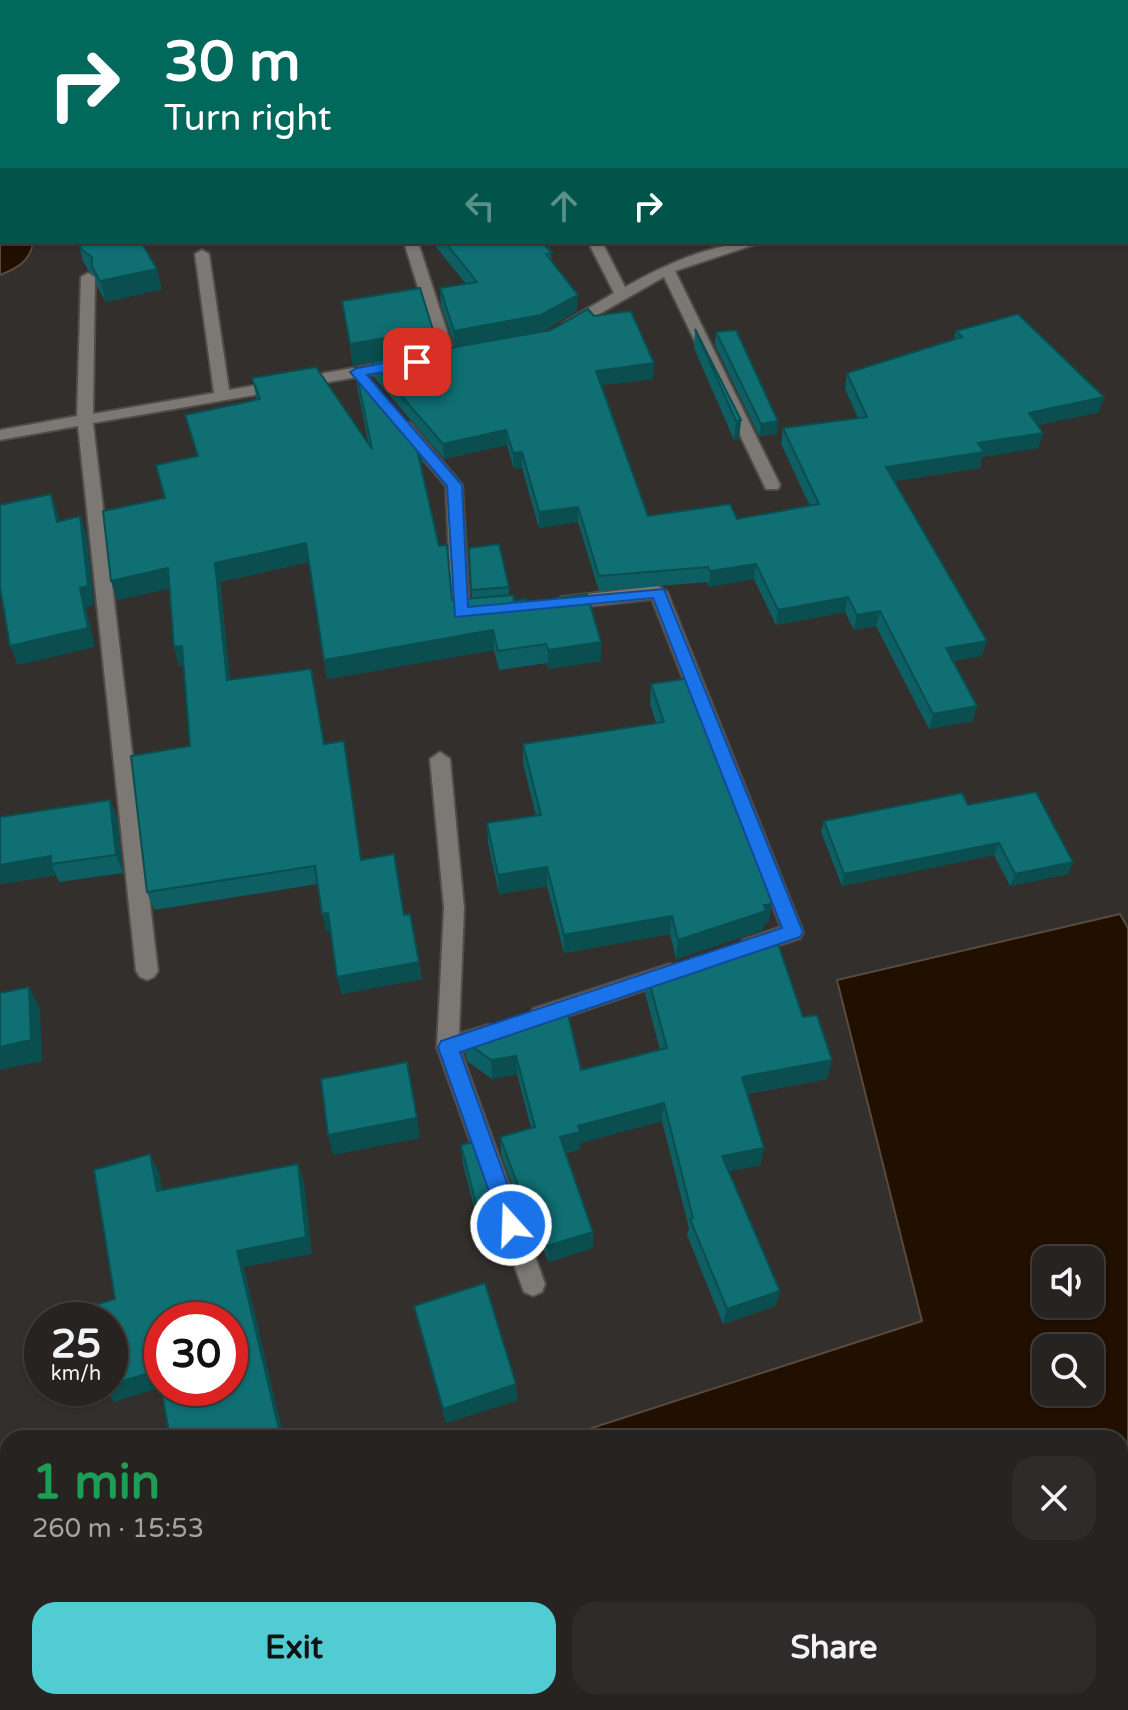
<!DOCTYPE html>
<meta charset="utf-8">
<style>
body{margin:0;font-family:"Varela Round",sans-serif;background:#2e2b2a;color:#f1f3f6;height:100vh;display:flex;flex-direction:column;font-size:30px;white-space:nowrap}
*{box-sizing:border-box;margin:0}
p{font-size:26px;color:#a4a4a5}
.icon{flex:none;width:44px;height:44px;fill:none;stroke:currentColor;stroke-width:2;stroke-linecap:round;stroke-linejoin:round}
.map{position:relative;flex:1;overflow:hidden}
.panel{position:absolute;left:0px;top:1430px;width:1128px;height:280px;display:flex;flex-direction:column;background:#262321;border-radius:24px 24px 0 0;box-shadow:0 2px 6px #0004,0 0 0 2px #42403f}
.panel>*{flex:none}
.guide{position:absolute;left:0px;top:0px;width:1128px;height:244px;box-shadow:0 2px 6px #0004,0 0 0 2px #42403f;background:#00695c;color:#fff;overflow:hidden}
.controls{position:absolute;left:1032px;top:1246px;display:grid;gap:16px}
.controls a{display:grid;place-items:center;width:72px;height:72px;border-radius:16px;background:#262321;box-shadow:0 2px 6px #0004,0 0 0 2px #42403f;font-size:40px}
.speed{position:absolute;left:24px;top:1302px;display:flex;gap:16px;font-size:40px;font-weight:700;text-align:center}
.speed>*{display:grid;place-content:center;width:104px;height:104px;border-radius:50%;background:#262321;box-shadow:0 2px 6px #0004,0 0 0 2px #42403f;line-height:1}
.speed small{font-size:20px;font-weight:400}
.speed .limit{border:12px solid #d22;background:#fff;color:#111}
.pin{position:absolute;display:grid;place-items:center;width:68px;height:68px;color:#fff;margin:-34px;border-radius:16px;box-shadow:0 4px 12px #0006}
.me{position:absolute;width:88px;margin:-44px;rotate:340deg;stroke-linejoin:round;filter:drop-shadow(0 0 6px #0008)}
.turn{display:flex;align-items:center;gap:28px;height:168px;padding:0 32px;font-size:36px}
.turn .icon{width:104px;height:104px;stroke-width:2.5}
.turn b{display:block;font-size:56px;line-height:68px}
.lanes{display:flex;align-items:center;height:76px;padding:0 32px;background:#0003;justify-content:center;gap:40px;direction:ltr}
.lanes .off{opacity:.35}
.round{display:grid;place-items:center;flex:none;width:84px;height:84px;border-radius:24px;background:#2e2b2a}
.overview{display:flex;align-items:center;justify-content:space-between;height:136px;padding:0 32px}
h1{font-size:48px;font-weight:700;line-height:60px;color:#1e9e55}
.button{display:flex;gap:16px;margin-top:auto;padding:16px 32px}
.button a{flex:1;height:92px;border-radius:24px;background:#51ccd2;color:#111;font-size:32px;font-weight:700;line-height:92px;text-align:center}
.button a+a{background:#2e2b2a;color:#f1f3f6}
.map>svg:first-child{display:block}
.water{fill:#210f00;stroke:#584a3f;stroke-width:2;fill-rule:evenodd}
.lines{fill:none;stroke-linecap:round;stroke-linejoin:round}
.minor-casing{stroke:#504c49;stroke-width:4}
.minor{fill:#7c7874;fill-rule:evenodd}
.wall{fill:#0d5f63}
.shaded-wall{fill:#0a4e50}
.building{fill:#0f6f73;stroke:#0a4e50;stroke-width:2;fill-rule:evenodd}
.route{fill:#1a73e8;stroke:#114b97;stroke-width:2}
</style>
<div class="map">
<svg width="1128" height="1710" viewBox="0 0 1128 1710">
<rect width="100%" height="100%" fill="#332f2c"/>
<!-- water -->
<g class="water">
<path d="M0 165 2 242H33C31 261 16 269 0 275Z"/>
<path d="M1120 914 1128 928V1702L1077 1710H522V1702H1120V1438H561L922 1321 837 980ZM1046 1260H1090V1304H1046ZM1046 1348H1090V1392H1046Z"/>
</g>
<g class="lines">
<!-- minor casing -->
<g class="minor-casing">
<g id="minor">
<polygon points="392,0 404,0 405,2 393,2"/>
<polygon points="948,0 961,0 963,2 950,2"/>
<polygon points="2,19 2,28 0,29 0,20"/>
<polygon points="1126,103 1128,104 1128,112 1126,111"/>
<rect x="1126" y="122" width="2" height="8"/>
<polygon points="404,242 418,242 455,356 452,359 442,359 439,356"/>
<path d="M588 242H602L625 287C666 264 714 242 762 242L675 271 780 485 778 489H766L764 485 664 277 573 329H563V323L614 293Z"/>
<polygon points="202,250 209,254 229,390 398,360 406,365 398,370 93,423 158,971 154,977 147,980 140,977 136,971 78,426 0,440 0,430 77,416 81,277 88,273 95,277 93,414 214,393 195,254"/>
<polygon points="404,422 410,423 462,485 469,606 477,608 480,612 477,616 461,619 452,613 446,486 396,427"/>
<polygon points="658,586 667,592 803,932 800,938 750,955 743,952 740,946 743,940 781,927 652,599 562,609 553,603 562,597"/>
<polygon points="440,752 450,759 464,908 459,1034 488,1025 496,1027 499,1034 496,1041 461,1052 545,1284 542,1292 533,1296 524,1292 521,1284 437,1047 444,908 430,759"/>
<polygon points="670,964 677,967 681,973 677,979 541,1025 533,1023 530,1016 533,1009"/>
</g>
</g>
<!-- minor -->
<use href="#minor" class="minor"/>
</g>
<!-- wall -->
<g class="wall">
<polygon points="0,32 2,33 2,113 0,112"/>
<polygon points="78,242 162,289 106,302 98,288 94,275 88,270 83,261"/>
<polygon points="432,242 549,242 552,262 577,311 543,331 594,316 654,363 653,379 602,385 648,516 737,519 810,506 781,444 783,428 858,418 845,389 847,373 954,339 956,331 1099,412 1038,425 1043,433 1038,448 982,457 980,468 894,481 982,656 953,661 973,721 929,729 876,626 854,630 845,612 776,625 754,579 709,587 707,582 599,591 578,522 539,528 522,468 514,469 507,445 444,459 374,377 372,362 353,365 342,301 433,330 435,350 455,347 441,305 440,288 466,284"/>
<polygon points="695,329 741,420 739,439 734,440 694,348"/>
<polygon points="716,332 777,434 759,436 715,345"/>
<polygon points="355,366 423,464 420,464 452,600 472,599 469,548 509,587 509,596 514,601 527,603 601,642 601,661 548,669 547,663 499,670 494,650 327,679 309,562 220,582 230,680 324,744 362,860 404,915 419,962 422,979 341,994 330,931 326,931 318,884 154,910 147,892 190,746 184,665 179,666 174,647 169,588 117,600 165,498 197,456 185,415 257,400 252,378 369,446 357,386"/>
<polygon points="651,684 769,922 764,923 763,930 676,959 670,934 564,953 547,886 499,894 488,843 487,823 536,816 523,764 523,744 656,723 650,704"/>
<polygon points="110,800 117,818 123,873 59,882 56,875 0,884"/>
<polygon points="968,805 1073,862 1068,874 1010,886 994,855 842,886 821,832 824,821"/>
<polygon points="647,974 803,1017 832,1060 827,1079 747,1094 764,1148 760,1165 729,1171 780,1291 775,1306 723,1324 687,1235 689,1228 662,1121 580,1143 580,1149 566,1153 593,1232 593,1248 548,1262 530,1208 521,1210 501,1154 500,1137 531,1128 517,1074 492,1079 467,1061 465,1054 463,1035 581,1070 660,1050 645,993"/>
<polygon points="461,1145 493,1199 494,1218 478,1222 463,1164"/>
<polygon points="414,1306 518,1400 446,1423"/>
</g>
<!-- shaded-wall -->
<g class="shaded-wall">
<polygon points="0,0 2,3 2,11 0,11"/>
<polygon points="109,0 160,0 152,2 101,2"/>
<polygon points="351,242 369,242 352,246"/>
<polygon points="538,242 549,242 549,251"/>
<polygon points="157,269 162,289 106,302 100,281"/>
<polygon points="578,295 577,311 541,332 455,348 454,331"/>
<polygon points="433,330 435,351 353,365 350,344"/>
<polygon points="654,363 653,379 596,386 596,371"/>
<polygon points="1104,397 1099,412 1024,428 1029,413"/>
<polygon points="741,420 739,439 734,440 736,421"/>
<polygon points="778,421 777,434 759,436 761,424"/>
<polygon points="506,430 507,445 444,459 443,444"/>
<polygon points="1043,433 1038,448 982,457 980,468 882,483 886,467 978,443"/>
<polygon points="421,444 423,464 418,465 416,445"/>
<polygon points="522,452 522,468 514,469 513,453"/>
<polygon points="51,494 58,513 63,540 57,522"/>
<polygon points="578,507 578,522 539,528 539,512"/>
<polygon points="80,516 87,535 94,605 86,607 95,647 18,665 10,646 80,588"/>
<polygon points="306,543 309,562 220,582 232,699 227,680 215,563"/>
<polygon points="756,564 754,579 709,587 710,571"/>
<polygon points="168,568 173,588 117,600 111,581"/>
<polygon points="848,597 845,612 776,625 778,610"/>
<polygon points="880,611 876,626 854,630 857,615"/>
<polygon points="493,630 494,650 327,679 324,660"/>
<polygon points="987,641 982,656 942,663 946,648"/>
<polygon points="601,642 601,661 548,669 548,650"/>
<polygon points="182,646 188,665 179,666 174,647"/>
<polygon points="977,706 973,721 929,729 933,714"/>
<polygon points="110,800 117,818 123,873 116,855"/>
<polygon points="999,843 994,855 842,886 844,874"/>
<polygon points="51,856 51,864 56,875 0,884 0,865"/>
<polygon points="1073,862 1068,874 1010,886 1015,874"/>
<polygon points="547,867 547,886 499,894 498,875"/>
<polygon points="772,904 769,922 764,923 763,930 676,959 678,940 764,905"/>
<polygon points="328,913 331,930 326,931 322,914"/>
<polygon points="672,916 670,934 564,953 564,935"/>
<polygon points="419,962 422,979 341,994 337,977"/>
<polygon points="29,987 40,1009 42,1061 0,1070 0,1047"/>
<polygon points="516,1056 517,1074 492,1079 491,1060"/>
<polygon points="832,1060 827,1079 738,1095 742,1077"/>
<polygon points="664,1103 662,1121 580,1143 580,1149 560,1154 560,1137 578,1126"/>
<polygon points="417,1118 420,1138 333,1155 328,1135"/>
<polygon points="764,1148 760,1165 719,1173 722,1156"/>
<polygon points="150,1154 159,1172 166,1208 157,1191"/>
<polygon points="298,1164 304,1182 312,1254 244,1267 284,1438 281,1438 237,1251"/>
<polygon points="529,1191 530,1208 521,1210 521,1194"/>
<polygon points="493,1199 494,1218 478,1222 476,1204"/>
<polygon points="593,1232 593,1248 548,1262 547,1246"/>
<polygon points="780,1291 775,1306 723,1324 727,1309"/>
<polygon points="158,1370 162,1387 114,1402 104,1388 110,1388 110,1385"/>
<polygon points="516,1384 518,1400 446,1423 443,1409"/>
<rect x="44" y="1702" width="14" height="8"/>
<polygon points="179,1702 188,1702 189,1710 180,1710"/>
<polygon points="362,1702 366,1702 368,1710 364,1710"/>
</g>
<!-- building -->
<g class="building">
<polygon points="267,0 394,0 396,2 269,2"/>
<polygon points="0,32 2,33 2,94 0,94"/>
<polygon points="78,242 141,242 157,269 100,281 92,267 92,257 82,250"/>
<polygon points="445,242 542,242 552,253 546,254 578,295 541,315 454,331 440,288 477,282"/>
<polygon points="420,288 433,330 350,344 342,301"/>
<polygon points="588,309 594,316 631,311 654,363 596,371 648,516 730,504 737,519 819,504 783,428 867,417 847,373 962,337 956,331 1018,314 1104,397 1029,413 1043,433 978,443 984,452 886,467 987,641 946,648 977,706 933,714 880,611 857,615 848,597 778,610 756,564 710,571 708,567 599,576 578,507 539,512 522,452 513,453 506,430 443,444 372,362 551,330"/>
<polygon points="695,329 741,420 736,421"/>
<polygon points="736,330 778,421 761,424 716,332"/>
<polygon points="355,366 421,444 416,445 439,546 447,545 452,600 513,595 514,601 526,599 527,603 587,594 601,642 548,650 546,644 498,651 493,630 324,660 306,543 215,563 227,680 311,669 324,744 344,741 361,860 394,854 404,915 410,914 419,962 337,977 328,913 322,914 315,866 147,892 131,756 190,746 182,646 174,647 168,568 111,581 103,511 165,498 156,465 198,456 185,415 260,399 252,378 316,367 372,449"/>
<polygon points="51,494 57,522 80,516 88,586 80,588 88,628 10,646 0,587 0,505"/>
<polygon points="499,544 509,587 471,590 469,548"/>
<polygon points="690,678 731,781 772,904 764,905 766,911 678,940 672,916 564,935 547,867 498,875 487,823 541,815 523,744 664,722 651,684"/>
<polygon points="1036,792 1073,862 1015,874 999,843 844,874 824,821 962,793 968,805"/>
<polygon points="110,800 116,855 51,864 51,856 0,865 0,817"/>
<polygon points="774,932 803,1017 817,1015 832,1060 742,1077 764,1148 722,1156 780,1291 727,1309 690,1219 693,1218 664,1103 578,1126 580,1132 560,1137 593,1232 547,1246 529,1191 521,1194 500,1137 535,1127 516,1056 491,1060 466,1042 463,1035 565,1001 581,1070 667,1048 647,974"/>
<polygon points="29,987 31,1040 0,1047 0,993"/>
<polygon points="407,1062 417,1118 328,1135 321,1079"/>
<polygon points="472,1142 493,1199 476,1204 461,1145"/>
<path d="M150 1154 157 1191 298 1164 306 1237 237 1251 281 1438H170L158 1370 110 1385V1320H94L91 1306 115 1299 94 1170ZM162 1320H230V1388H162Z"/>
<polygon points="485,1283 516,1384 443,1409 414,1306"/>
<polygon points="8,1446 8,1702 44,1702 44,1710 0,1710 0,1449"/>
<polygon points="103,1702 179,1702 180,1710 104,1710"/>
<polygon points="259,1702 362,1702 364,1710 261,1710"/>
</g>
<!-- route -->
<polygon class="route" points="417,357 422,359 422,365 367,375 462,485 468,607 664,589 803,932 800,937 460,1052 522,1225 519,1232 511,1235 504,1232 501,1225 438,1047 441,1041 782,928 653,598 455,617 447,486 350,372 357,368"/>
</svg>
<div class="controls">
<a><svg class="icon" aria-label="sound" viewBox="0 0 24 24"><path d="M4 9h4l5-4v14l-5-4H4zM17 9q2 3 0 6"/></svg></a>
<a><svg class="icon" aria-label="search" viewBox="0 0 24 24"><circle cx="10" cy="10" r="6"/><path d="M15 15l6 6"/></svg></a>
</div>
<div class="speed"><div>25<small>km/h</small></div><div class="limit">30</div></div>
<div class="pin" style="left:417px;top:362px;background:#d93025"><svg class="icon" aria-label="arrive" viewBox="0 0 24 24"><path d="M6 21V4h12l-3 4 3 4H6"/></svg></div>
<svg class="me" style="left:511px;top:1225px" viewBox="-20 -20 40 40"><circle r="17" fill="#1a73e8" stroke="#fff" stroke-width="3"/><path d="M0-11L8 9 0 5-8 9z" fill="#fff"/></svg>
<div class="guide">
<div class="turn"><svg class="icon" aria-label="right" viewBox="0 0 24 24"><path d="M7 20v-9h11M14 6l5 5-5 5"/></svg><div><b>30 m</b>Turn right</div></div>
<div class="lanes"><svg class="icon off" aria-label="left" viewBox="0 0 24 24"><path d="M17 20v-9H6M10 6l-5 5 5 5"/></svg><svg class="icon off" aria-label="ahead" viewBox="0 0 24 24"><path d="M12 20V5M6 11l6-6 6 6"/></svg><svg class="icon" aria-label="right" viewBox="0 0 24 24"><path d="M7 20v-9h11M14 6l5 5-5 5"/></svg></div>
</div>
<section class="panel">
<div class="overview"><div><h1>1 min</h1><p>260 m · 15:53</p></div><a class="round"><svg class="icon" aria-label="close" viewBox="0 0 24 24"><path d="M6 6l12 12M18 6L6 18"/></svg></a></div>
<div class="button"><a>Exit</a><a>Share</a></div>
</section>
</div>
